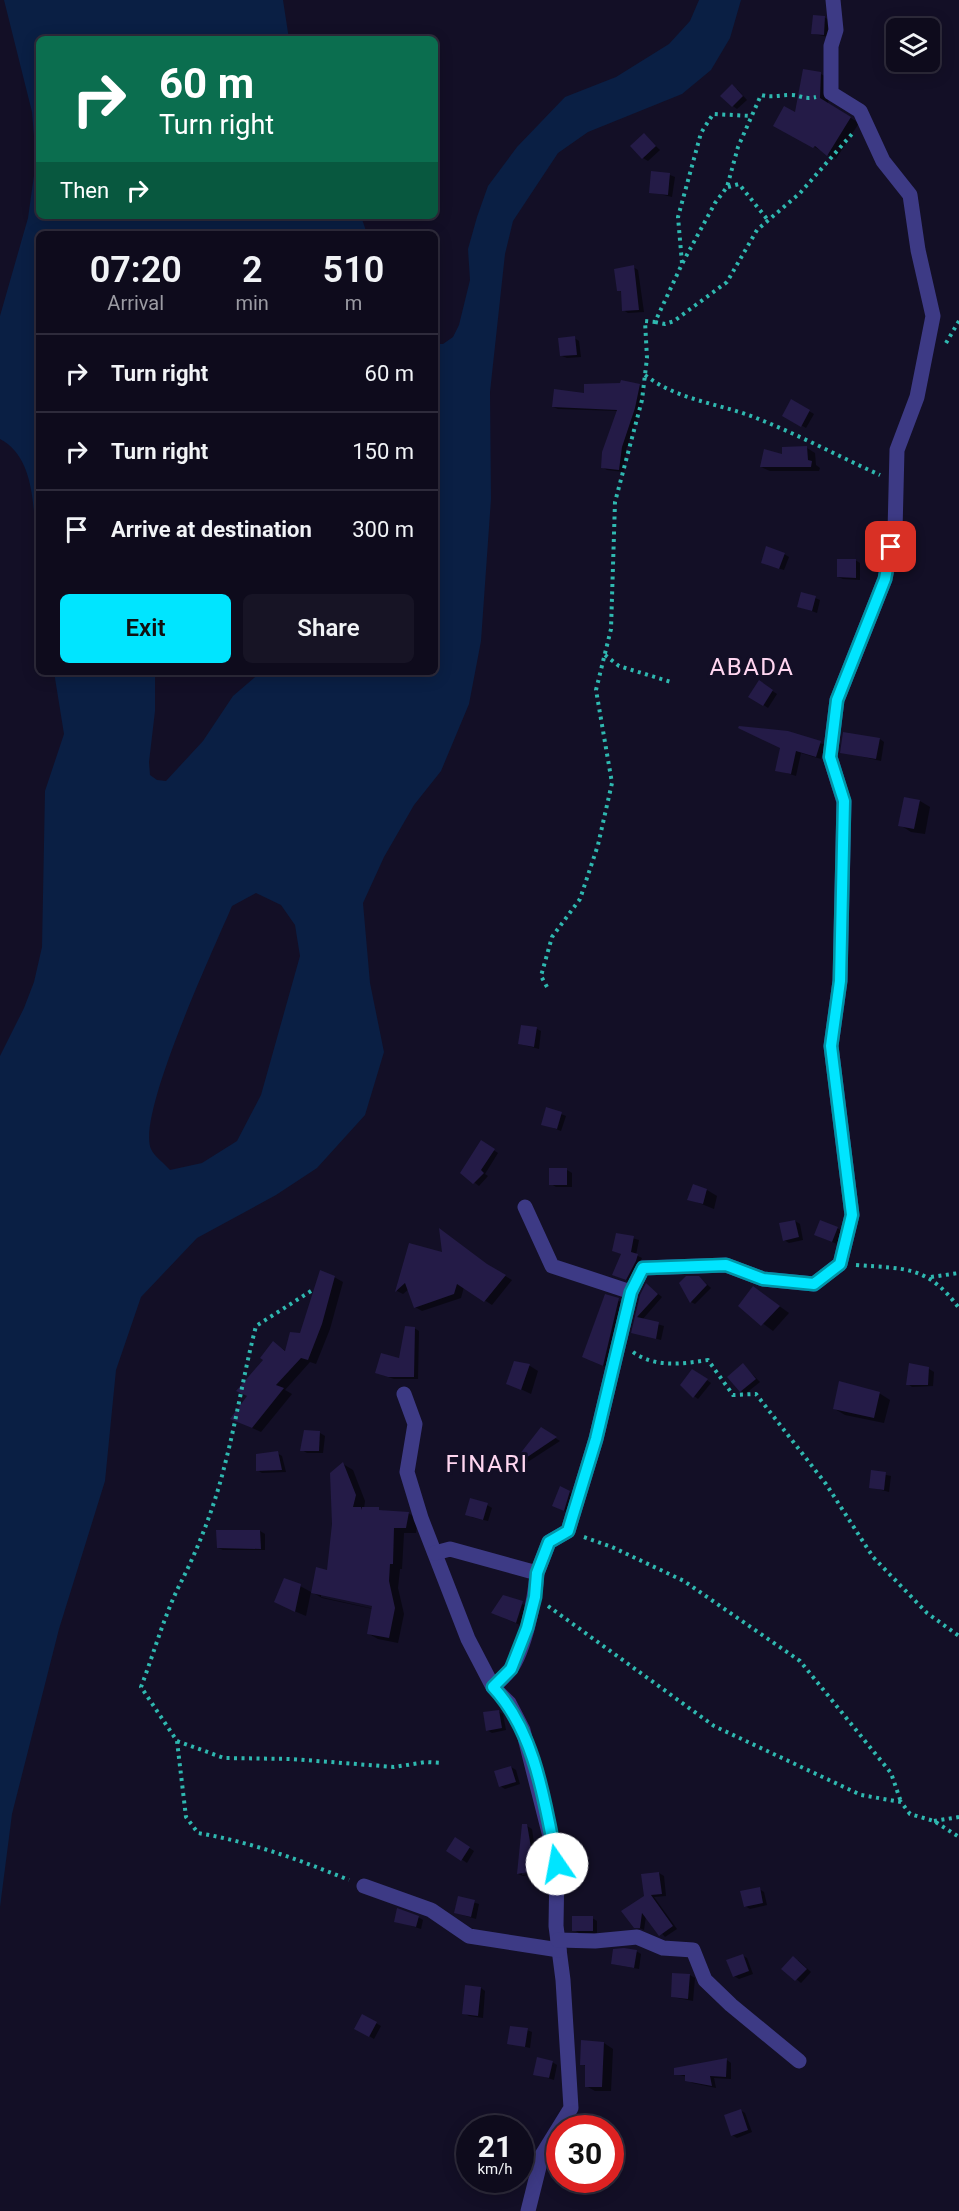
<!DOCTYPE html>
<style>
body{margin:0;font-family:Roboto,sans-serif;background:#171425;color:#f1f3f6;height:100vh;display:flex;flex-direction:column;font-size:22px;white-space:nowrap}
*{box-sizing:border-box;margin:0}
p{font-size:20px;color:#9b9ba3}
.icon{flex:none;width:33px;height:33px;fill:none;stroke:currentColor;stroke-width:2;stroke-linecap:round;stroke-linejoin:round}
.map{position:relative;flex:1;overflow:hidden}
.drawer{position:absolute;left:36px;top:231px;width:402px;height:444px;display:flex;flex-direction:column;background:#0e0b1c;border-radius:9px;box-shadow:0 3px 15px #0003,0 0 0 2px #2e2b3b}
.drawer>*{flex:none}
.guide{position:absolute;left:36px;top:36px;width:402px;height:183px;border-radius:9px;box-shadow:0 3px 15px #0003,0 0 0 2px #2e2b3b;background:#0b6e4f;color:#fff;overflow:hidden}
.buttons{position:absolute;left:886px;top:18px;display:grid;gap:12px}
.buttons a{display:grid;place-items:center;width:54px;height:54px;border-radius:9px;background:#0e0b1c;box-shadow:0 3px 15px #0003,0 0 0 2px #2e2b3b;font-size:30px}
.speed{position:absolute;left:456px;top:2115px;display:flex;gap:12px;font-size:30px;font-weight:700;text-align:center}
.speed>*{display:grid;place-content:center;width:78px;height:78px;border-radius:50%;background:#0e0b1c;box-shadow:0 3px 15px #0003,0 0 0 2px #2e2b3b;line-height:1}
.speed small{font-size:15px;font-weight:400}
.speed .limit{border:9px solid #d22;background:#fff;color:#111}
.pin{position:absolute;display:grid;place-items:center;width:51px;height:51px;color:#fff;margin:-26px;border-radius:12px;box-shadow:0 3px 9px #0006}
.me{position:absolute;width:66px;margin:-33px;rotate:348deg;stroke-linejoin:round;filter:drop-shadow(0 0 4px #0008)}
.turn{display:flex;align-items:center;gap:21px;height:126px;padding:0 24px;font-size:27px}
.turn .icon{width:78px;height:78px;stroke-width:2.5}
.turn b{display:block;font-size:42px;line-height:51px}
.then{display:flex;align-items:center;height:57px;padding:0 24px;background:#0003;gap:12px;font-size:22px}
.eta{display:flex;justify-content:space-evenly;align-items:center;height:102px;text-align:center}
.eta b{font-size:36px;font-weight:600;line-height:42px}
.button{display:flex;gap:12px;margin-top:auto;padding:12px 24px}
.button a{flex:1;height:69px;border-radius:9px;background:#00e5ff;color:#111;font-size:24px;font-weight:600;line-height:69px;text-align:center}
.button a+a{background:#171425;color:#f1f3f6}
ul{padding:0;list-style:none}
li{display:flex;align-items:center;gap:18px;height:78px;padding:0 24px;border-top:2px solid #2e2b3b}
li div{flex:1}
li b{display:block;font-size:22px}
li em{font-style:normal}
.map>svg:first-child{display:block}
.water{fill:#0a1f44;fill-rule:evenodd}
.shadow{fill:#0007;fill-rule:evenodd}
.building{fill:#241b47}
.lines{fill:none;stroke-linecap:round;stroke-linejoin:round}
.path{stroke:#2fb8b0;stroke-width:4;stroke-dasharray:3 4.5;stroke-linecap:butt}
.minor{stroke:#3d3a85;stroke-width:15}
.route-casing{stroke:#0095a6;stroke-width:15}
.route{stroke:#00e5ff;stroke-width:10}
.labels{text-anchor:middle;stroke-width:6;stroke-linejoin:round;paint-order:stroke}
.quarter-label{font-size:24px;letter-spacing:1.5px;fill:#ffd6f0;stroke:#130f26}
</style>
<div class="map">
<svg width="959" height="2211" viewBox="0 0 959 2211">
<rect width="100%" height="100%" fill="#130f26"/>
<!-- water -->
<g class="water">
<path d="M4 0H283L289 39H39V216H361L367 234H39V593C30 550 47 463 0 439V316L28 218 36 161 32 112Z"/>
<path d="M699 0H741L730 38 711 70 682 94 588 132 558 153 513 221 505 254 490 392 491 499 481 641 469 704 441 771 414 805 384 857 363 903 370 983 384 1052 365 1115 317 1168 276 1195 197 1238 141 1297 116 1370 105 1481 59 1629 12 1814 0 1907V1056L24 1008 34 982 42 947 45 791 64 734 54 672H155V711L149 762 150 775 157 780 166 781 203 741 233 696 261 672H435V344H443L453 337 459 325 470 280 468 249 477 217 488 186 517 147 565 97 616 77 669 44 690 21ZM256 893 281 905 295 925 300 956 261 1095 237 1141 202 1163 170 1170C165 1164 154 1156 151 1149 136 1115 215 946 232 906Z"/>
</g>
<!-- shadow -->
<g class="shadow">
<polygon points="824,17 829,20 829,37 813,34"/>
<polygon points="821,74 830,79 828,104 859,123 836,159 775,125 796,114"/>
<polygon points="737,89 747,100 737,109 733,106"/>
<polygon points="644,135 660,150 648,161 643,158"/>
<polygon points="670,175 675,177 672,197 651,192"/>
<polygon points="633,267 638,270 644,312 628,313 623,310 622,292 618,290"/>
<polygon points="574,338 579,341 581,357 567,358 562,356"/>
<polygon points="639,385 644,388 640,411 626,450 624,472 607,470 602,467 618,411 558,409 553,407 586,394"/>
<polygon points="792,401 814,414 806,428 784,415"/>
<polygon points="807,448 815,453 816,465 820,468 819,471 770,471 761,467"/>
<polygon points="784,554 789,557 784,570 767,565"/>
<polygon points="855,560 860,563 860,580 843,579 838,577"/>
<polygon points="802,593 820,600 817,613 798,606"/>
<polygon points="759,682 777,694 768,708 750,696"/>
<polygon points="880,739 884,742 881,761 842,752"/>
<polygon points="820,743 825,745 821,759 801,753 796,776 777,770 781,748"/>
<polygon points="920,801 930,807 925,834 911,832 900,825"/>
<polygon points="537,1029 541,1031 539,1049 520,1044"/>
<polygon points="561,1114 566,1116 561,1131 543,1124"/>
<polygon points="481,1142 498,1153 485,1174 488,1176 479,1186 462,1173"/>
<polygon points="567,1170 572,1173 572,1187 556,1187 551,1184"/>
<polygon points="707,1190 717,1196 714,1209 689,1199"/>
<polygon points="795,1221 800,1224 803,1240 789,1243 784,1240"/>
<polygon points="837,1228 842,1231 837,1244 820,1237"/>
<polygon points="617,1234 639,1240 636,1255 642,1258 631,1282 614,1275 622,1254 613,1251"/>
<polygon points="410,1244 493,1269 512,1280 492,1305 464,1287 461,1298 422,1311 415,1307 409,1289 403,1294 397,1291"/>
<polygon points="334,1277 343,1282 330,1329 316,1364 310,1362 285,1390 292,1394 261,1432 241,1423 249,1397 274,1343 286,1351 301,1335"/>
<polygon points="699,1277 711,1288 695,1304 691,1302"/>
<polygon points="647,1285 662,1297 642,1320 664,1326 661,1340 633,1332"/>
<polygon points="754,1288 789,1313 773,1331 740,1306"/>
<polygon points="606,1296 628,1305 612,1370 592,1361"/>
<polygon points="414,1328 419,1331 418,1379 394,1379 382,1375 401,1360"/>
<polygon points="515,1363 530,1366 538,1371 531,1394 508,1383"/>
<polygon points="743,1365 760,1382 745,1394 741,1391"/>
<polygon points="929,1369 934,1372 933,1386 912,1387 908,1384"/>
<polygon points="698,1374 711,1383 698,1399 694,1396"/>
<polygon points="879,1393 890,1400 884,1423 845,1415 835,1409"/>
<polygon points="541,1429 560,1441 520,1467 515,1465"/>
<polygon points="320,1433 325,1436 323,1453 307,1453 302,1450"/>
<polygon points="277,1453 282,1456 286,1472 262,1473 257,1470"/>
<path d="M343 1464 353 1470 365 1501 364 1509 408 1513 418 1519 416 1533H404L402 1569H400L398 1588 404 1614 398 1643 378 1639 369 1634 373 1609 322 1598 312 1592 328 1572ZM321 1593 380 1607 379 1610 321 1597Z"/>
<polygon points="872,1472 891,1476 889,1492 870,1487"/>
<polygon points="569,1492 574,1495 569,1513 558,1508"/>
<polygon points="487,1505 492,1508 488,1521 471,1517"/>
<polygon points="260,1531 265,1534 265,1550 223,1550 218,1548"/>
<polygon points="300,1586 311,1592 306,1616 287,1608"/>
<polygon points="504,1596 533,1609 527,1628 504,1618"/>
<polygon points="498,1711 503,1714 506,1730 492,1733 487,1730"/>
<polygon points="511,1767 516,1770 520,1784 505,1789 500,1786"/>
<polygon points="527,1826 532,1829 538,1869 522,1872 522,1875 539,1873 523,1876 518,1874"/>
<polygon points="456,1839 474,1851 467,1863 448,1850"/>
<polygon points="659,1873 664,1876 666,1896 654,1897 677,1929 665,1937 646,1916 644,1930 635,1926 645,1896"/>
<polygon points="759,1889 764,1892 767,1905 750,1909 745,1906"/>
<polygon points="459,1898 479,1904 476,1919 456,1913"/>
<polygon points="418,1917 423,1920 421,1929 396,1921"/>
<polygon points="592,1918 597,1921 597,1933 579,1933 574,1930"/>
<polygon points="636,1951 641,1954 639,1969 612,1964"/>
<polygon points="743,1956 747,1958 753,1974 739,1979 734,1976"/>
<polygon points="798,1960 811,1972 801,1983 783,1968"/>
<polygon points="690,1975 695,1978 693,2001 672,1997"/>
<polygon points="481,1988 485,1991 483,2018 469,2016 464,2013"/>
<polygon points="363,2016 381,2026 374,2039 356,2028"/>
<polygon points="527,2030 532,2032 530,2048 509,2043"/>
<polygon points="604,2043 613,2049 611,2091 595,2091 586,2086 587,2067 582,2064"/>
<polygon points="727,2060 731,2063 731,2079 714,2078 716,2088 692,2083 687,2077 676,2074"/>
<polygon points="552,2062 557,2065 554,2080 535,2074"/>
<polygon points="740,2110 745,2113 752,2132 737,2138 732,2135"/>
<polygon points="520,2156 538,2162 536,2179 520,2177"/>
<polygon points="472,2180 508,2180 508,2193 480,2190 471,2185"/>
</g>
<!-- building -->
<g class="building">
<polygon points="813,15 825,16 824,35 811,34"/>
<polygon points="803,69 821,72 820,98 851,117 827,156 815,146 813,148 773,126 784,106 795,112"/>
<polygon points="732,84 743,96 732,107 720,96"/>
<polygon points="644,133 656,146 642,159 630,146"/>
<polygon points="651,171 670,173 668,195 649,193"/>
<polygon points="634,265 639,310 622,311 621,291 617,291 614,269"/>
<polygon points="575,336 577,355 560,356 558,338"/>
<polygon points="621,380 640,384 635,408 622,447 619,470 601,468 602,452 617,410 552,407 554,389 584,393 584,384 620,383"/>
<polygon points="791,399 810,410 801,427 782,416"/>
<polygon points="807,446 808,460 812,461 811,467 760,467 764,449 782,454 782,447"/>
<polygon points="766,546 785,553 779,569 761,563"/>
<polygon points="837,559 856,559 856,578 837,577"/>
<polygon points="801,592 816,596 812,611 797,607"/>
<polygon points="759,680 773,690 763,706 748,697"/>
<polygon points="739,726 788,731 821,741 816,757 796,751 791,774 775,771 780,748 738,728"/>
<polygon points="843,732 880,738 876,759 840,753"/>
<polygon points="904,797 920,800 914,829 898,826"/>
<polygon points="521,1025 537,1027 534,1047 518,1044"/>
<polygon points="546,1107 562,1112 557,1129 541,1125"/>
<polygon points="481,1140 495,1149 481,1170 484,1173 473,1184 460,1173"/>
<rect x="549" y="1168" width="18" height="17"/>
<polygon points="693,1184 707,1189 703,1204 687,1200"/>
<polygon points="795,1220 799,1237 783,1241 779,1223"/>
<polygon points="820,1220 838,1227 832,1242 814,1235"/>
<polygon points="439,1228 487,1264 506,1275 484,1302 457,1284 454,1294 414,1308 405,1283 395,1292 409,1243 442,1252"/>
<polygon points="616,1233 634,1236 631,1252 638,1254 636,1261 626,1280 612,1275 621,1254 612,1251"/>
<polygon points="320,1270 335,1276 322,1324 308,1360 301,1358 276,1385 284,1388 252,1428 230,1419 247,1396 236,1391 263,1360 260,1358 273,1341 285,1351 290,1332 300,1333"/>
<polygon points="686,1276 699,1276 707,1285 690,1303 679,1283"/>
<polygon points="646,1283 658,1294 637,1317 659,1322 656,1339 631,1333 640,1295"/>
<polygon points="753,1286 780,1306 761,1326 738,1306"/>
<polygon points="605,1294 619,1298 603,1366 582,1357"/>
<polygon points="405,1326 415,1327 414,1377 388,1377 375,1373 381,1353 399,1358"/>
<polygon points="514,1361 530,1364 521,1390 506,1384"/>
<polygon points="743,1363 756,1379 740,1392 727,1377"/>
<polygon points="909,1363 929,1367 928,1385 906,1385"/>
<polygon points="692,1369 708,1379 693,1398 680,1385"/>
<polygon points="839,1381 880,1392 874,1418 833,1409"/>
<polygon points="541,1427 557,1437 514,1466 512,1464"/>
<polygon points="304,1430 320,1431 319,1451 300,1451"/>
<polygon points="278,1451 282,1470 256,1471 256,1454"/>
<polygon points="343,1462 356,1495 353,1507 361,1507 362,1510 362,1507 379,1507 379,1510 409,1512 406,1528 394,1528 393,1564 390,1564 389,1581 395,1608 389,1638 367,1634 372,1606 311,1593 316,1567 327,1570 332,1524 330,1473"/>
<polygon points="871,1470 886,1472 884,1490 869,1488"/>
<polygon points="560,1486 570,1491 564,1511 552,1506"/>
<polygon points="470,1498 488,1503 483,1520 465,1515"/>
<polygon points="216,1530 260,1530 261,1549 217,1548"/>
<polygon points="284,1578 301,1584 295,1612 274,1602"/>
<polygon points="503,1595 523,1601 516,1623 491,1613"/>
<polygon points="499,1710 502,1728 486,1731 483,1712"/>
<polygon points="511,1766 516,1782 499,1787 494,1771"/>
<polygon points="522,1824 527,1824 535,1871 517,1874"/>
<polygon points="455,1837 470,1847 461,1861 446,1851"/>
<polygon points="659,1872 662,1894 651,1895 673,1926 659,1936 642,1913 640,1928 634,1928 621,1911 644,1896 641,1874"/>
<polygon points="760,1887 763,1903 744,1907 740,1891"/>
<polygon points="458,1896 475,1900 471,1917 454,1913"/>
<polygon points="397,1908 419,1916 416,1927 394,1922"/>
<rect x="572" y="1916" width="21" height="15"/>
<polygon points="624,1948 637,1950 634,1968 611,1964 613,1949"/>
<polygon points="743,1954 749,1971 733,1977 726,1960"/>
<polygon points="793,1956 807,1969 795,1981 781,1969"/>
<polygon points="672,1973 690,1974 688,1999 671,1997"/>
<polygon points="465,1985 481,1987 478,2016 462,2014"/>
<polygon points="362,2014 377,2022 369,2037 354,2029"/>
<polygon points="510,2026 528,2028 525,2047 507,2044"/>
<polygon points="581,2040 604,2042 602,2087 585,2087 585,2065 580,2065"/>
<polygon points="537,2057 553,2061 549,2078 533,2075"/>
<polygon points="727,2058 726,2077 710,2076 712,2086 685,2081 685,2075 674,2075 674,2068"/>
<polygon points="741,2109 748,2130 731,2136 724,2115"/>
</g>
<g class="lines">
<!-- path -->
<g class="path">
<polyline points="728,187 739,184 767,219"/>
<polyline points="682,263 678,217 701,133 713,114 752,116"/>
<polyline points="655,322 665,324 674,321 727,282 757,230 800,193 852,134"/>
<polyline points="946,343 959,321"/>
<path d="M645 375C680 402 722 403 761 420 801 436 840 457 880 475"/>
<polyline points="605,655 619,666 671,682"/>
<path d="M547 987 541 976 552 937 580 899 598 845 612 783 596 690 611 629 615 502 642 400 647 358 645 321 655 322 682 264 715 203 727 187 738 147 761 95C773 98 779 95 791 95 801 95 803 100 816 97"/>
<path d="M856 1265C905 1269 927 1265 959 1308"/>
<polyline points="931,1277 959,1273"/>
<path d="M311 1291 256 1326C244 1372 237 1418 225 1464 215 1505 199 1547 180 1584 164 1616 154 1653 141 1687L177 1741 186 1817 198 1833C251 1842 300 1860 349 1880"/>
<path d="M633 1352C655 1368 682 1364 708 1360L733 1395 756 1394 826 1484 873 1557 927 1613 959 1636"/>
<polyline points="584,1537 612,1547 684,1581 800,1661 891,1773 901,1802"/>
<polyline points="548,1606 714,1726 861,1795 901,1802 910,1814 934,1821 959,1837"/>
<polyline points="177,1741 224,1758 292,1759 394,1767 426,1762 442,1763"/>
<polyline points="934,1821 959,1817"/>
</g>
<!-- minor -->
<g class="minor">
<polyline points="525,1207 552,1266 631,1292 596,1439 568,1531 549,1542 537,1573"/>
<polyline points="631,1292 643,1268 726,1265 763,1279 814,1284 840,1264 852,1215 831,1046 840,981 844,802 830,757 837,700 885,579 895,531 897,450 917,397 933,316 918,250 910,195 883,161 860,111 831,93 831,46 836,30 833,0"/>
<polyline points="404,1394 415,1424 407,1472 421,1518 468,1639 493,1687 509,1703 523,1730 557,1864 556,1926 563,1980 571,2108 542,2155 528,2211"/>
<path d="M435 1553 450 1549 537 1573C535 1599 525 1650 510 1670 505 1676 499 1682 493 1687"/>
<polyline points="364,1886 431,1910 469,1936 559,1950"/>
<polyline points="558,1940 595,1941 637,1937 663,1948 693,1950 705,1980 731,2005 799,2061"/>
</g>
</g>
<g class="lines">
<!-- route casing -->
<g class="route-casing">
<path id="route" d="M557 1864C545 1804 536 1733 493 1687L511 1669 527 1628 535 1597 537 1573 549 1542 568 1531 596 1439 631 1292 643 1268 726 1265 763 1279 814 1284 840 1264 852 1215 831 1046 840 981 844 801 830 757 837 700 885 579 891 547"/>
</g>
<!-- route -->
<use href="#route" class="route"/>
</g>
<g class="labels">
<!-- quarter labels -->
<g class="quarter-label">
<text x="752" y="675">ABADA</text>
<text x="487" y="1472">FINARI</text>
</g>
</g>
</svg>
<div class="buttons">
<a><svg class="icon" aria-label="layers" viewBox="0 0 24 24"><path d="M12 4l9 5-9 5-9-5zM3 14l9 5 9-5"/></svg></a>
</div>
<div class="speed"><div>21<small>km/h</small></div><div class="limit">30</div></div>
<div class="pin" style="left:891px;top:547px;background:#d93025"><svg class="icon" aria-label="arrive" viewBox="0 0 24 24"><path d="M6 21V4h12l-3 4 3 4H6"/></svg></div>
<svg class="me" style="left:557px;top:1864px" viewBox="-20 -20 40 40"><circle r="19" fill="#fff"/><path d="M0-13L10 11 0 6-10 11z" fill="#00e5ff"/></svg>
<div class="guide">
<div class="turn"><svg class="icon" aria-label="right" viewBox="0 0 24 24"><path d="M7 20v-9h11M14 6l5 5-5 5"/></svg><div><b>60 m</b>Turn right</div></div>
<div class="then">Then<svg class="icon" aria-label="right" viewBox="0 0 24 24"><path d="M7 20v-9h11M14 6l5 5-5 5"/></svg></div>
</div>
<section class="drawer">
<div class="eta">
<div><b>07:20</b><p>Arrival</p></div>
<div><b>2</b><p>min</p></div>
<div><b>510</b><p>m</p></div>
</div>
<ul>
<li><svg class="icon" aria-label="right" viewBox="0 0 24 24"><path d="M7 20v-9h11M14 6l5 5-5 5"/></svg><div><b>Turn right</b></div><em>60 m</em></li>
<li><svg class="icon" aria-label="right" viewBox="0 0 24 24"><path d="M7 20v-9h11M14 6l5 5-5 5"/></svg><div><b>Turn right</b></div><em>150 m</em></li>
<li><svg class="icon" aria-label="arrive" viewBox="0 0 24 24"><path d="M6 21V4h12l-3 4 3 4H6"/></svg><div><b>Arrive at destination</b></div><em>300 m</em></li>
</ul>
<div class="button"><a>Exit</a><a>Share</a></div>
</section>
</div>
